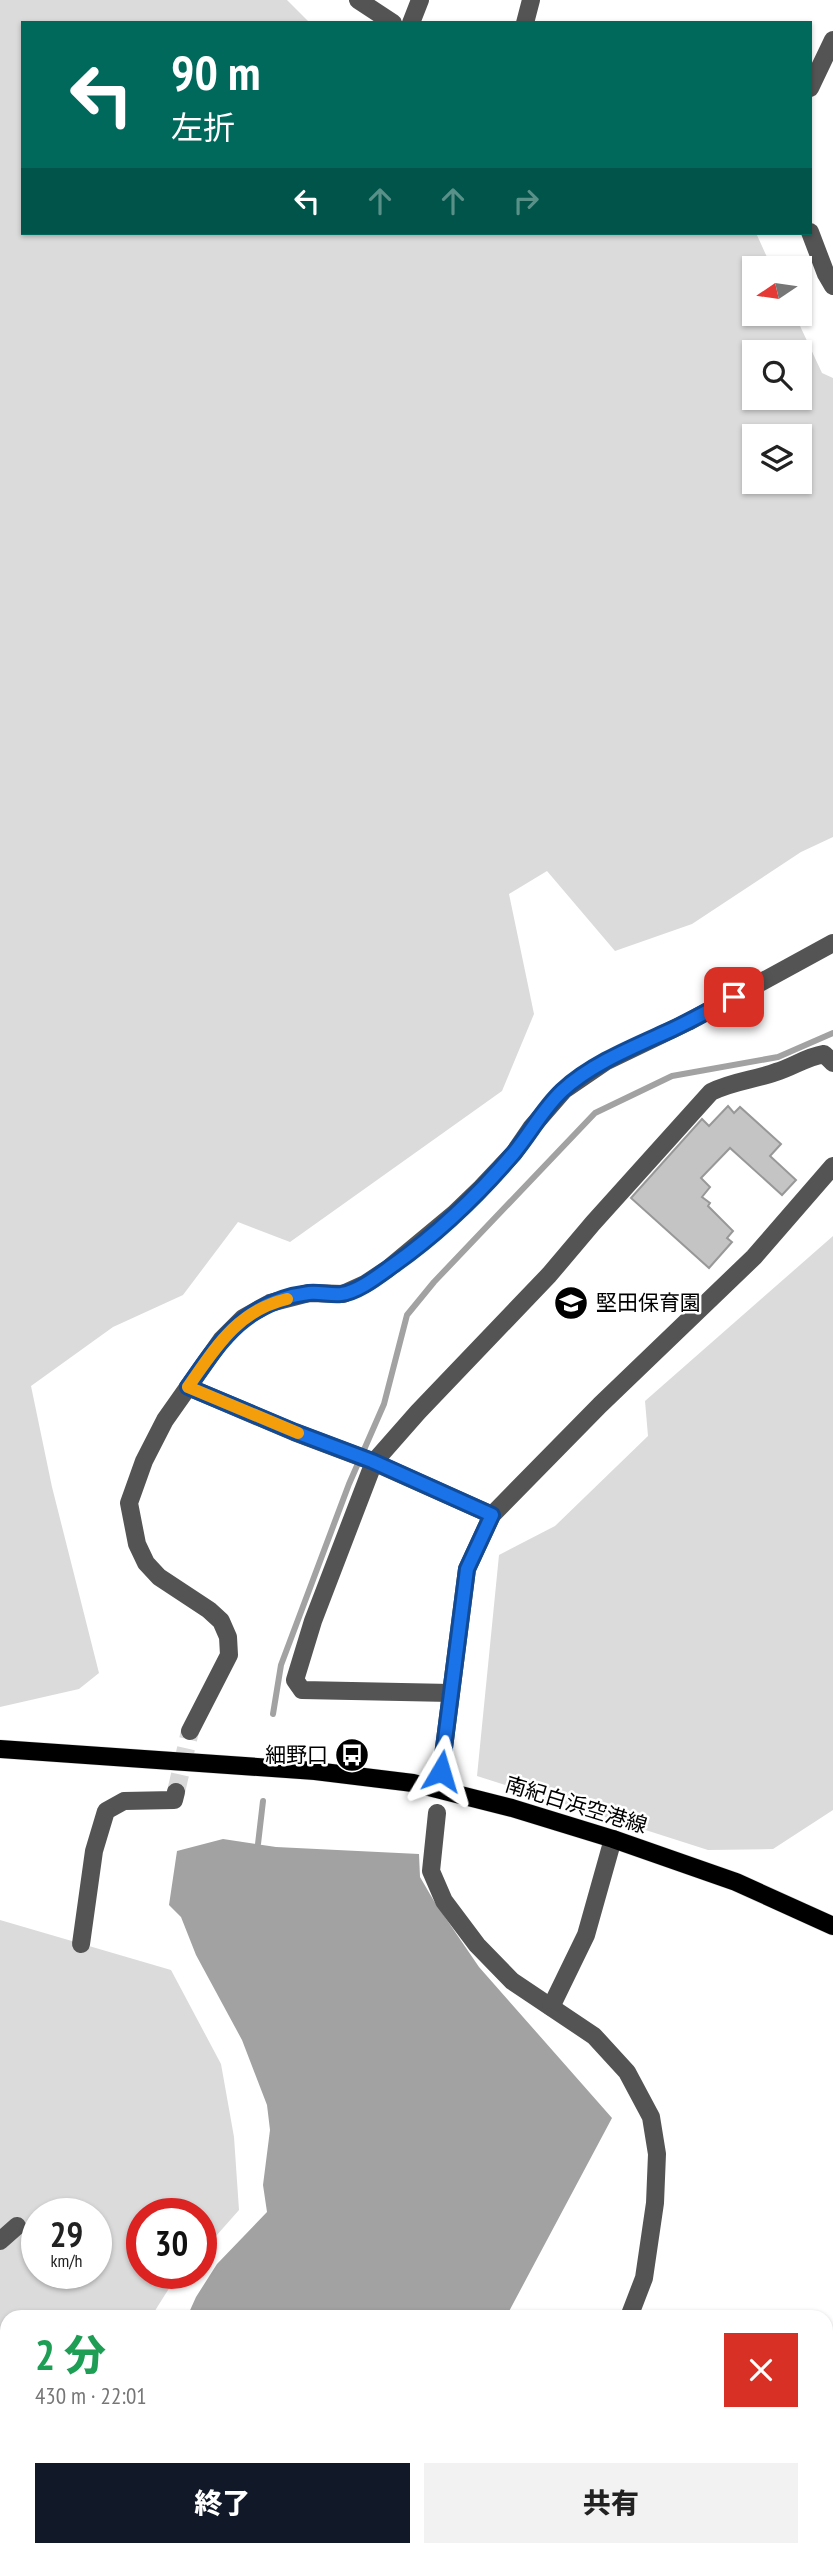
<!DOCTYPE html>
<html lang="ja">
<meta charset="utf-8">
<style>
body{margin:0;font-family:"PT Sans Narrow","Noto Sans JP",sans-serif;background:#f2f2f2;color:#222;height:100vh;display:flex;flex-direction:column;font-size:26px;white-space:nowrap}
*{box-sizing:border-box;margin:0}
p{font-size:23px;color:#767676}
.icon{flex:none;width:38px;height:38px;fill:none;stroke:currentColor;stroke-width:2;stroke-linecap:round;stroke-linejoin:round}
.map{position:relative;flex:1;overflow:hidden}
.sheet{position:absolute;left:0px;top:2310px;width:833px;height:247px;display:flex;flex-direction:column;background:#fff;border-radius:21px 21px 0 0;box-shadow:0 2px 5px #0004}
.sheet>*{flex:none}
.top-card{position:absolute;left:21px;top:21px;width:791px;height:214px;border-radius:0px;box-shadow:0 2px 5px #0004;background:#00695c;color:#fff;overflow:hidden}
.needle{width:46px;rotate:257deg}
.buttons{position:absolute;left:742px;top:256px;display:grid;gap:14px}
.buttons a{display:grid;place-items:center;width:70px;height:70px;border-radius:0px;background:#fff;box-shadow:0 2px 5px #0004;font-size:35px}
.speed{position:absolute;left:21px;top:2198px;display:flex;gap:14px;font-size:35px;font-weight:700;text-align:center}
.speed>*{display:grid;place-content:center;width:91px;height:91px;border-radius:50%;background:#fff;box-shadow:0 2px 5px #0004;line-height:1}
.speed small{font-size:18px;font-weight:400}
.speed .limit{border:10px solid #d22;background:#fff;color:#111}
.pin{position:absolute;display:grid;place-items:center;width:60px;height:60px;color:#fff;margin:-30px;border-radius:14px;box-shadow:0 4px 10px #0006}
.me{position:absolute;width:77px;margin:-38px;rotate:7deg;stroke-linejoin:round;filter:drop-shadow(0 0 5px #0008)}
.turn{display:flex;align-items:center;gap:24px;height:147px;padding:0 35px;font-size:32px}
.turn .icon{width:91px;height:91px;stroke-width:2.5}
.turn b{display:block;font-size:49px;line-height:60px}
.lanes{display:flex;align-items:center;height:66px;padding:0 35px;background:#0003;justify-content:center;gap:35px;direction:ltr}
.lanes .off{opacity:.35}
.round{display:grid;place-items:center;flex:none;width:74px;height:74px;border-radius:0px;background:#f2f2f2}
.head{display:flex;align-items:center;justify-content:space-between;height:119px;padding:0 35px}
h1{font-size:42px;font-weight:800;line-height:52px;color:#1e9e55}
.button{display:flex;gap:14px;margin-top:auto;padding:14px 35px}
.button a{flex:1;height:80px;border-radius:0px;background:#111827;color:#fff;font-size:28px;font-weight:800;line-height:80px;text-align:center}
.button a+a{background:#f2f2f2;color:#222}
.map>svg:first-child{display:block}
.green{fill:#dbdbdb;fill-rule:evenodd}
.water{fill:#a2a2a2}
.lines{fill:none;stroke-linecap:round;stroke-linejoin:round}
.stream{stroke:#a2a2a2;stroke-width:6}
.building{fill:#c4c4c4;stroke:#989898;stroke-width:2}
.minor-tunnel{stroke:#d9d9d9;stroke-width:18;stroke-dasharray:18 9;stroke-linecap:butt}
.major-casing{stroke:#dbdbdb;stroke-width:19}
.minor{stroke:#545454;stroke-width:18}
.major{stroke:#000;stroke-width:18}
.route-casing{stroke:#114b97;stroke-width:18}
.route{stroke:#1a73e8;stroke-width:12}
.slow{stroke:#f59e0b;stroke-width:12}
.labels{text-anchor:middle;stroke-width:5;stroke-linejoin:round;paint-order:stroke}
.poi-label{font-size:21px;fill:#000;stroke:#fff;text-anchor:start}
.street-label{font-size:21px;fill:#000;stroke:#fff}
</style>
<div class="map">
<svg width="833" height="2556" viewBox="0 0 833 2556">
<rect width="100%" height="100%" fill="#fff"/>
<!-- green -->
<g class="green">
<path d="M0 0H287L309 22 23 23V233H756L772 268H754V313H794L822 373 833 378V837L801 852 692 924 615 951 547 871 509 894 534 1014 502 1091 290 1242 238 1222 183 1295 113 1327 31 1386 52 1487 99 1673 79 1689 0 1707ZM754 352H800V397H754ZM754 436H800V481H754Z"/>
<polygon points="833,1236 833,1810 773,1849 708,1850 477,1776 499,1555 555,1526 648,1436 645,1401"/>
<path d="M0 1920 171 1970 221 2064 234 2137 239 2210 201 2253V2214H142V2273H183L168 2290 151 2317H7V2431L0 2433ZM37 2214H96V2273H37Z"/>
<polygon points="401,2550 677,2550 671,2556 399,2556"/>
</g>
<!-- water -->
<g class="water">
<polygon points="223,1839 276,1847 419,1854 420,1877 434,1901 479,1967 612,2118 506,2317 187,2317 196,2297 217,2264 267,2212 263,2185 270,2130 267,2105 242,2040 196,1955 181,1917 169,1905 177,1851"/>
<polygon points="7,2476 7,2550 325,2550 320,2556 0,2556 0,2478"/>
</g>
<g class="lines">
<!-- stream -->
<g class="stream">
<polyline points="273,1714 281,1665 349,1484 384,1404 407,1315 434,1282 595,1113 672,1076 778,1057 833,1033"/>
<polyline points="258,1844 263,1801"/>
</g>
</g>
<!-- building -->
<polygon class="building" points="728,1106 734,1113 740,1107 781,1144 770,1156 796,1180 782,1195 730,1148 701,1178 710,1187 702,1197 710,1203 708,1206 733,1231 727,1238 732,1242 709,1268 631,1198 702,1119 709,1126"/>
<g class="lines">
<!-- minor-tunnel -->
<polyline class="minor-tunnel" points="176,1792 190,1731"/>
<!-- major casing -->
<g class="major-casing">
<polyline id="major" points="0,1749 315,1771 413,1783 512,1808 613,1839 736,1882 833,1926"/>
</g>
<!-- minor -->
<g class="minor">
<polyline points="358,0 393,23"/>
<polyline points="411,23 420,0"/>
<polyline points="525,23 531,0"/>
<polyline points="810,88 833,40"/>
<polyline points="810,232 826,274 833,286"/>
<polyline points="188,1387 294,1432 371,1461 492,1515"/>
<path d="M451 1693 302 1690 295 1680 313 1621 374 1462 418 1412 549 1275 593 1223 711 1092C733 1081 754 1080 776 1072 793 1067 806 1057 824 1054L833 1063"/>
<polyline points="190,1731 229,1655 228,1637 221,1621 209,1610 159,1577 146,1563 137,1544 129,1503 144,1461 165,1420 222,1339 243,1318 270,1303 309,1293 343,1294 365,1284 389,1268 454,1214 481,1188 514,1153 531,1128 564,1090 605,1062 688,1022 833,943"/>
<polyline points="441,1771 467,1569 492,1515 600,1405 754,1257 833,1166"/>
<polyline points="437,1813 431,1871 444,1901 477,1945 512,1981 594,2036 627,2072 651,2117 657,2154 655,2203 644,2278 629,2317"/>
<polyline points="81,1944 94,1851 106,1811 124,1801 174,1800 176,1792"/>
<polyline points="551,2007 586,1935 613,1839"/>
<polyline points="0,2241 17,2226"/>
<polyline points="358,2556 362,2550"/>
<polyline points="755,2556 760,2550"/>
</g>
<!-- major -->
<use href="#major" class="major"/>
</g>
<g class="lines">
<!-- route casing -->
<g class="route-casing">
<path id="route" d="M441 1771 467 1569 492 1515 372 1461 295 1432 188 1387C221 1339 246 1301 309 1293 320 1292 330 1295 341 1294 358 1292 378 1276 392 1266 436 1235 478 1195 513 1154 530 1134 542 1110 562 1091 592 1063 636 1046 673 1029 694 1019 714 1008 734 997"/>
</g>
<!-- route -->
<use href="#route" class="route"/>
<!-- slow -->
<path class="slow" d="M287 1299C237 1311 216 1347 188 1387L298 1433"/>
</g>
<!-- icons -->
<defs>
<g id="school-disc" transform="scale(1.75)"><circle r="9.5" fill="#000" stroke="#fff"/><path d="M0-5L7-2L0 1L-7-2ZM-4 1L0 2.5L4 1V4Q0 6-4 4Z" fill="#fff"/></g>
<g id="bus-disc" transform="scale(1.75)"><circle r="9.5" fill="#000" stroke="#fff"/><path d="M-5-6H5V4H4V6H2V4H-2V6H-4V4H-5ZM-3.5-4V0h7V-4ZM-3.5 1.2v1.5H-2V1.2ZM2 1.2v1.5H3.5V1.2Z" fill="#fff"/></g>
</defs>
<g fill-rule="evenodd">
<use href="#school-disc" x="571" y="1303"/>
<use href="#bus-disc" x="352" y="1755"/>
</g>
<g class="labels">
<!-- poi labels -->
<g class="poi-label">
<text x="596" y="1310">堅田保育園</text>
<text x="328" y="1762" text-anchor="end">細野口</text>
</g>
<!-- street labels -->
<g class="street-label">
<text transform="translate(576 1805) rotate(17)" y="7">南紀白浜空港線</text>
</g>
</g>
</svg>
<div class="buttons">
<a><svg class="needle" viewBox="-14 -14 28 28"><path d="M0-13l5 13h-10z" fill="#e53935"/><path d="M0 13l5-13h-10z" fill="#767676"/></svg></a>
<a><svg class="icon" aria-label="search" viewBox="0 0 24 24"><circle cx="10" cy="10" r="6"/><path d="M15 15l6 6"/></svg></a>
<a><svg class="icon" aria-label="layers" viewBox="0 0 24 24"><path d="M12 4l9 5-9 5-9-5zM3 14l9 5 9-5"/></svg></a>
</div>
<div class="speed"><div>29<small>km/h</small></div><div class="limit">30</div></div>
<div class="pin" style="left:734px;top:997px;background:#d93025"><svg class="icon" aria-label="arrive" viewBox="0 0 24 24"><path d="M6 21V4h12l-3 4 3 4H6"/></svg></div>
<svg class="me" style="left:441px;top:1771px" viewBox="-20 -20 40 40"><path d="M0-17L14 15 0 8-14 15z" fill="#1a73e8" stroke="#fff" stroke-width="4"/></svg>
<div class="top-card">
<div class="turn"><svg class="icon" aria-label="left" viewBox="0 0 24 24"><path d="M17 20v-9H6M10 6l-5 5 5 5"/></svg><div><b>90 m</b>左折</div></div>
<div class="lanes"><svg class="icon" aria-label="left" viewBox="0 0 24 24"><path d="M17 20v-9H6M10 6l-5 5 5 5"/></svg><svg class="icon off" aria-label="ahead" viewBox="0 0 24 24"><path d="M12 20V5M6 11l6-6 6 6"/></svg><svg class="icon off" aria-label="ahead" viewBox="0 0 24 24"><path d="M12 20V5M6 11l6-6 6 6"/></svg><svg class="icon off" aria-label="right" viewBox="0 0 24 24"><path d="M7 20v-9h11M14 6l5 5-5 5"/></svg></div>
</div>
<section class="sheet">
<div class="head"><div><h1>2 分</h1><p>430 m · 22:01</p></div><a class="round" style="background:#d93025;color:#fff"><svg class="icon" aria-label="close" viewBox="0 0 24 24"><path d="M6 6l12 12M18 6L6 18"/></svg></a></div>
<div class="button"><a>終了</a><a>共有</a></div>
</section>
</div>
